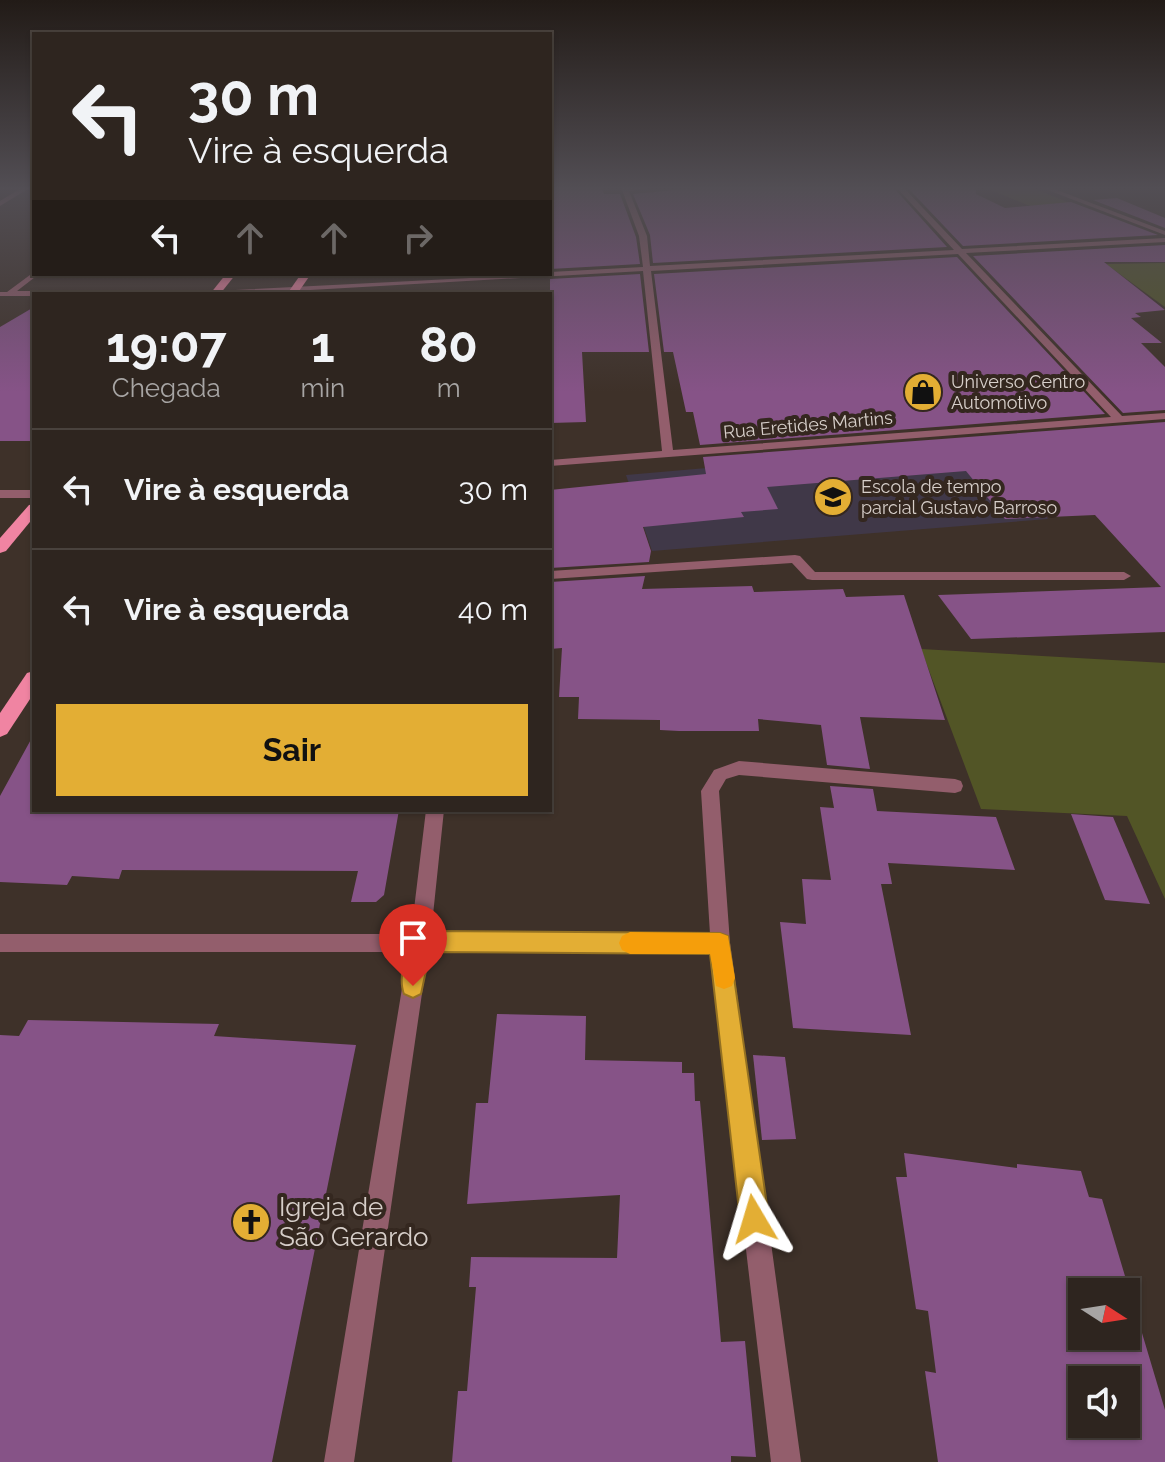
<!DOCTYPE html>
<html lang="pt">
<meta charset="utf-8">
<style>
body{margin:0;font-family:Raleway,sans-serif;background:#3a312c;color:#f1f3f6;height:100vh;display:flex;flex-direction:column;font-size:30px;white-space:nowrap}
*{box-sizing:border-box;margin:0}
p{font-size:26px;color:#a7a5a4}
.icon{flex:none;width:44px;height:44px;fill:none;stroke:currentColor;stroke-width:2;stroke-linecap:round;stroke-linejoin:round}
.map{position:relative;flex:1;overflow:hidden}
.side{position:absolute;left:32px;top:292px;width:520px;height:520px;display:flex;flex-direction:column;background:#2e251f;border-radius:0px;box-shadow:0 2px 6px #0004,0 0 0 2px #49423d}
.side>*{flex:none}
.hud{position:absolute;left:32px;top:32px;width:520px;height:244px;border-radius:0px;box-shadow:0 2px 6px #0004,0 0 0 2px #49423d;background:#2e251f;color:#f1f3f6;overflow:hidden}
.needle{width:52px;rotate:102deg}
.buttons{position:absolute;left:1068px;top:1278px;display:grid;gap:16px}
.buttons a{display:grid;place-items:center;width:72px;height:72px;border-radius:0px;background:#2e251f;box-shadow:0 2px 6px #0004,0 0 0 2px #49423d;font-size:40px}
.pin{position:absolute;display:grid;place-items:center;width:68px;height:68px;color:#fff;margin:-82px -34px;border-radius:50% 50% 50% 0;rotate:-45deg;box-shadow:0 0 8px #0007}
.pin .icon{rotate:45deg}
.me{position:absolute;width:88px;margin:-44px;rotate:353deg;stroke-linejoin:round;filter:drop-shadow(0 0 6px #0008)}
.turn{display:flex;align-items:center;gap:28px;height:168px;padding:0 24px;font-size:36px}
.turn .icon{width:104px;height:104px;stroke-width:2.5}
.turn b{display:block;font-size:56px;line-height:68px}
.lanes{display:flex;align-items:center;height:76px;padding:0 24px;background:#0003;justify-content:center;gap:40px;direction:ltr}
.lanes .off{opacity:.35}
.eta{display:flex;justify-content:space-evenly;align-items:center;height:136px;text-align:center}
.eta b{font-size:48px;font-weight:700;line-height:56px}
.button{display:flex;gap:16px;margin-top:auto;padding:16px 24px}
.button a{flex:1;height:92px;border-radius:0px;background:#e3ae34;color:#111;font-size:32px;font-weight:700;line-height:92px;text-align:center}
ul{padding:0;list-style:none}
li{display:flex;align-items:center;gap:24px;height:120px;padding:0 24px;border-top:2px solid #49423d}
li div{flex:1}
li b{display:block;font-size:30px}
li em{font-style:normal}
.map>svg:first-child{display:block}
.education{fill:#403848}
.green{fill:#525526}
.building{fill:#865387;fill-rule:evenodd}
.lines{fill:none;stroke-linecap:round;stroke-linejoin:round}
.minor{fill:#935e6c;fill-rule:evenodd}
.tertiary{fill:#935e6c;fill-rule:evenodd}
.primary{fill:#f084a2;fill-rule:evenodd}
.route{fill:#e3ae34;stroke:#947122;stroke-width:2}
.slow{fill:#f59e0b}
.labels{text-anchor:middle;stroke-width:8;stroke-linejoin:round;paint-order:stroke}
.far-poi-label{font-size:18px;fill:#d7cfca;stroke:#34271f;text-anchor:start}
.far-street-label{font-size:18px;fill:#d7cfca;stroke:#34271f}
.near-poi-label{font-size:26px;fill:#d7cfca;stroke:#34271f;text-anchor:start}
</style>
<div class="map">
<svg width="1165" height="1462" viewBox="0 0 1165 1462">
<rect width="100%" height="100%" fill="#3e3129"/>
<!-- education -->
<polygon class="education" points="992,443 1048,519 652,551 626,475"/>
<!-- green -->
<g class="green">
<polygon points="983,187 1030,187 1148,234 1108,237"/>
<polygon points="1165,263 1165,307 1106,264"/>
<polygon points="921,649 1165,663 1165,899 1127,816 981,809"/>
</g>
<!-- building -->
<g class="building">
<polygon points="550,187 601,187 604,194 620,194 636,237 640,264 550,269"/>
<polygon points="707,187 893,187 947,247 653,263 650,235 633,194"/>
<polygon points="907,187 976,187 976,194 1005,208 1071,202 1158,235 963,246"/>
<polygon points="1117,198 1165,218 1165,228 1093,200"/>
<polygon points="1165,245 1165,262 1104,262 1165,310 1135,313 1141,317 1131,318 1162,343 1141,343 1165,367 1165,410 1123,413 973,256"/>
<polygon points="957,257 1105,414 700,445 693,412 686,412 673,352 664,352 654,274"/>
<polygon points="640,274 649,352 582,352 586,422 550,423 550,279"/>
<polygon points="34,307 34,441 0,441 0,327"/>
<polygon points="1165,422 1165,632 971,639 938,595 1161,587 1095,515 1005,519 966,471 767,487 778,509 741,512 744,517 643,527 651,551 649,562 550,568 550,490 706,474 703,457"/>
<polygon points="645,576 642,589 752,586 754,592 843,589 846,597 904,595 945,720 860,717 870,769 827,765 821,725 758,719 759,731 679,731 660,730 660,720 578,719 579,697 559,697 562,648 550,649 550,582"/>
<polygon points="34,734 34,810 399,810 384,895 376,902 351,902 358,871 122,870 119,879 72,876 67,885 0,882 0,796"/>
<polygon points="830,786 873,789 877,811 996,817 1015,870 888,863 892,884 881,884 911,1035 793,1028 780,922 806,924 802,879 831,880 820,807 834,808"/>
<polygon points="1071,814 1113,817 1150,904 1105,900"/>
<polygon points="497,1014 586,1016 585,1060 682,1062 682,1073 694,1073 695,1101 700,1101 721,1342 745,1341 756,1457 731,1456 731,1462 452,1462 458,1391 467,1391 476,1287 469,1287 471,1257 617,1258 620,1195 467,1204 476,1103 488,1103"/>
<polygon points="28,1020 219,1024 214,1036 356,1045 272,1462 0,1462 0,1035 19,1036"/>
<polygon points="753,1055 785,1057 796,1139 762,1140"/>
<path d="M904 1153 1017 1168V1164L1081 1171 1089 1197 1102 1199 1165 1410V1462H938L925 1371 936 1373 928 1311 916 1309 896 1177H907ZM1082 1292H1126V1336H1082ZM1082 1380H1126V1424H1082Z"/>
</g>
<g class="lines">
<!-- minor -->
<g class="minor">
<rect x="0" y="187" width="34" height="3"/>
<path d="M621 187H657L629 191 647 236 650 266 954 250 896 187H903L962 249 1165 238V242L966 253 1122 416 1165 413V419L550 466V460L662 451 643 271 240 294H34V296H0V292H7L34 272 39 274 17 291H215L550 274V272L643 267 639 236ZM958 254 1111 417 673 450 651 271Z"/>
<polygon points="1040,187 1049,187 1165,231 1165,235"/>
<rect x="0" y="490" width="34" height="8"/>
<polygon points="795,555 800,556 815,572 1124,572 1131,576 1124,580 812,580 807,579 792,563 550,579 550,571"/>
<polygon points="739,761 955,779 961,781 963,786 961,791 955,793 739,775 726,779 719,791 730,943 801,1462 771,1462 711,952 428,952 354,1462 324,1462 408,952 0,952 0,934 411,934 426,810 444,810 431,934 710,934 701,791 714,770"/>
</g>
<!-- tertiary -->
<polygon class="tertiary" points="23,187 31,187 0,206 0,201"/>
<!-- primary -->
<g class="primary">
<polygon points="226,274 236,274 220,294 210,294"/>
<polygon points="301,274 311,274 297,294 287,294"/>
<polygon points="34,504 34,517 6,551 0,553 0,538 29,505"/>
<polygon points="34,671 34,693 7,734 0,737 0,713 27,673"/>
</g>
</g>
<!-- sky -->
<linearGradient id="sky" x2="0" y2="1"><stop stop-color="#221b17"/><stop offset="0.48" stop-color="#524e54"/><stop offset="1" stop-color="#524e54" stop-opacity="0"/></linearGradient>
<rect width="1165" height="392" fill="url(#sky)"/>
<!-- route -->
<path class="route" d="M420 931 720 933 728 936 769 1219 764 1229 754 1233 744 1229 740 1219 710 954 430 952 421 994 413 998 404 994C398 979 405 950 412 934Z"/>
<!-- slow -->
<polygon class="slow" points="630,932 720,933 728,936 735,978 732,986 724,989 716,986 710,954 630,954 622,950 619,943 622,936"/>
<!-- icons -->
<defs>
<g id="shop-disc" transform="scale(2)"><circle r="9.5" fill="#e3ae34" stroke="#34271f"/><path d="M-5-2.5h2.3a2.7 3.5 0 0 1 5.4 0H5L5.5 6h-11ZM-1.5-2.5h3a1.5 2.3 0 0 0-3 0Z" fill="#111"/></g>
<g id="school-disc" transform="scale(2)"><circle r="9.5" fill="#e3ae34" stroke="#34271f"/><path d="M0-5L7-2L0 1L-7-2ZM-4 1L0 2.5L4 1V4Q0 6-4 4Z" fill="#111"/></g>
<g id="church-disc" transform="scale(2)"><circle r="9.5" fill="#e3ae34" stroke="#34271f"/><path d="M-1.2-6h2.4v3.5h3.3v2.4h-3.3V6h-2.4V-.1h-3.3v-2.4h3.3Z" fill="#111"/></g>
</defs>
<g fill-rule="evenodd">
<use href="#shop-disc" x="923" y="392"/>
<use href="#school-disc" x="833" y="497"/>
<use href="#church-disc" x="251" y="1222"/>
</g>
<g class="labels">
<!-- far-poi labels -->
<g class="far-poi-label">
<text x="951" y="388">Universo Centro<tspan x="951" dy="21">Automotivo</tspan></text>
<text x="861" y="493">Escola de tempo<tspan x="861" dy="21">parcial Gustavo Barroso</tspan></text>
</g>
<!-- far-street labels -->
<g class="far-street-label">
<text transform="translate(808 425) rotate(-5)" y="6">Rua Eretides Martins</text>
</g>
<!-- near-poi labels -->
<g class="near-poi-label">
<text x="279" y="1216">Igreja de<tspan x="279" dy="30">São Gerardo</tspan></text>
</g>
</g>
</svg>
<div class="buttons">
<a><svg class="needle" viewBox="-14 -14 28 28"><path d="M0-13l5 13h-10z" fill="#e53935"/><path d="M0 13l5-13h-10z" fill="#a7a5a4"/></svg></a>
<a><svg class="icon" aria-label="sound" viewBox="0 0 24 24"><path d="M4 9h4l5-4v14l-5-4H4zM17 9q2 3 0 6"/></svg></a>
</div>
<div class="pin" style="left:413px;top:986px;background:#d93025"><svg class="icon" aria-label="arrive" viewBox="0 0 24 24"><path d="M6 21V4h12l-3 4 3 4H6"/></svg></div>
<svg class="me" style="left:754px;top:1219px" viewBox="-20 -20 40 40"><path d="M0-17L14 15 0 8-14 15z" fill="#e3ae34" stroke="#fff" stroke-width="4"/></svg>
<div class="hud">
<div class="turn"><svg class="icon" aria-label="left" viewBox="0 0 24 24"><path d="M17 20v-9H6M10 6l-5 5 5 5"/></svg><div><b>30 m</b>Vire à esquerda</div></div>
<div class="lanes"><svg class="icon" aria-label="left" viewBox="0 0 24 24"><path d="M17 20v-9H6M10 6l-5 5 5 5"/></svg><svg class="icon off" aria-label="ahead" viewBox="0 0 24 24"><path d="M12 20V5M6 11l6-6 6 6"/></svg><svg class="icon off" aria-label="ahead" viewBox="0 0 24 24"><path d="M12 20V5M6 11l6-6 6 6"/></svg><svg class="icon off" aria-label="right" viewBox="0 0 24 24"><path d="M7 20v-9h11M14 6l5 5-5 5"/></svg></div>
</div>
<section class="side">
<div class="eta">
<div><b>19:07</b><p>Chegada</p></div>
<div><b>1</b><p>min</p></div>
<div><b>80</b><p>m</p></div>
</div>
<ul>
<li><svg class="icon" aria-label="left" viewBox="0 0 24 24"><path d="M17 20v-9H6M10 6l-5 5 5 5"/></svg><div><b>Vire à esquerda</b></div><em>30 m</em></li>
<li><svg class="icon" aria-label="left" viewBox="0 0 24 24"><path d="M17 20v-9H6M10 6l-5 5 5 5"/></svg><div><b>Vire à esquerda</b></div><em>40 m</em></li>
</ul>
<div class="button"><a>Sair</a></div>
</section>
</div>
